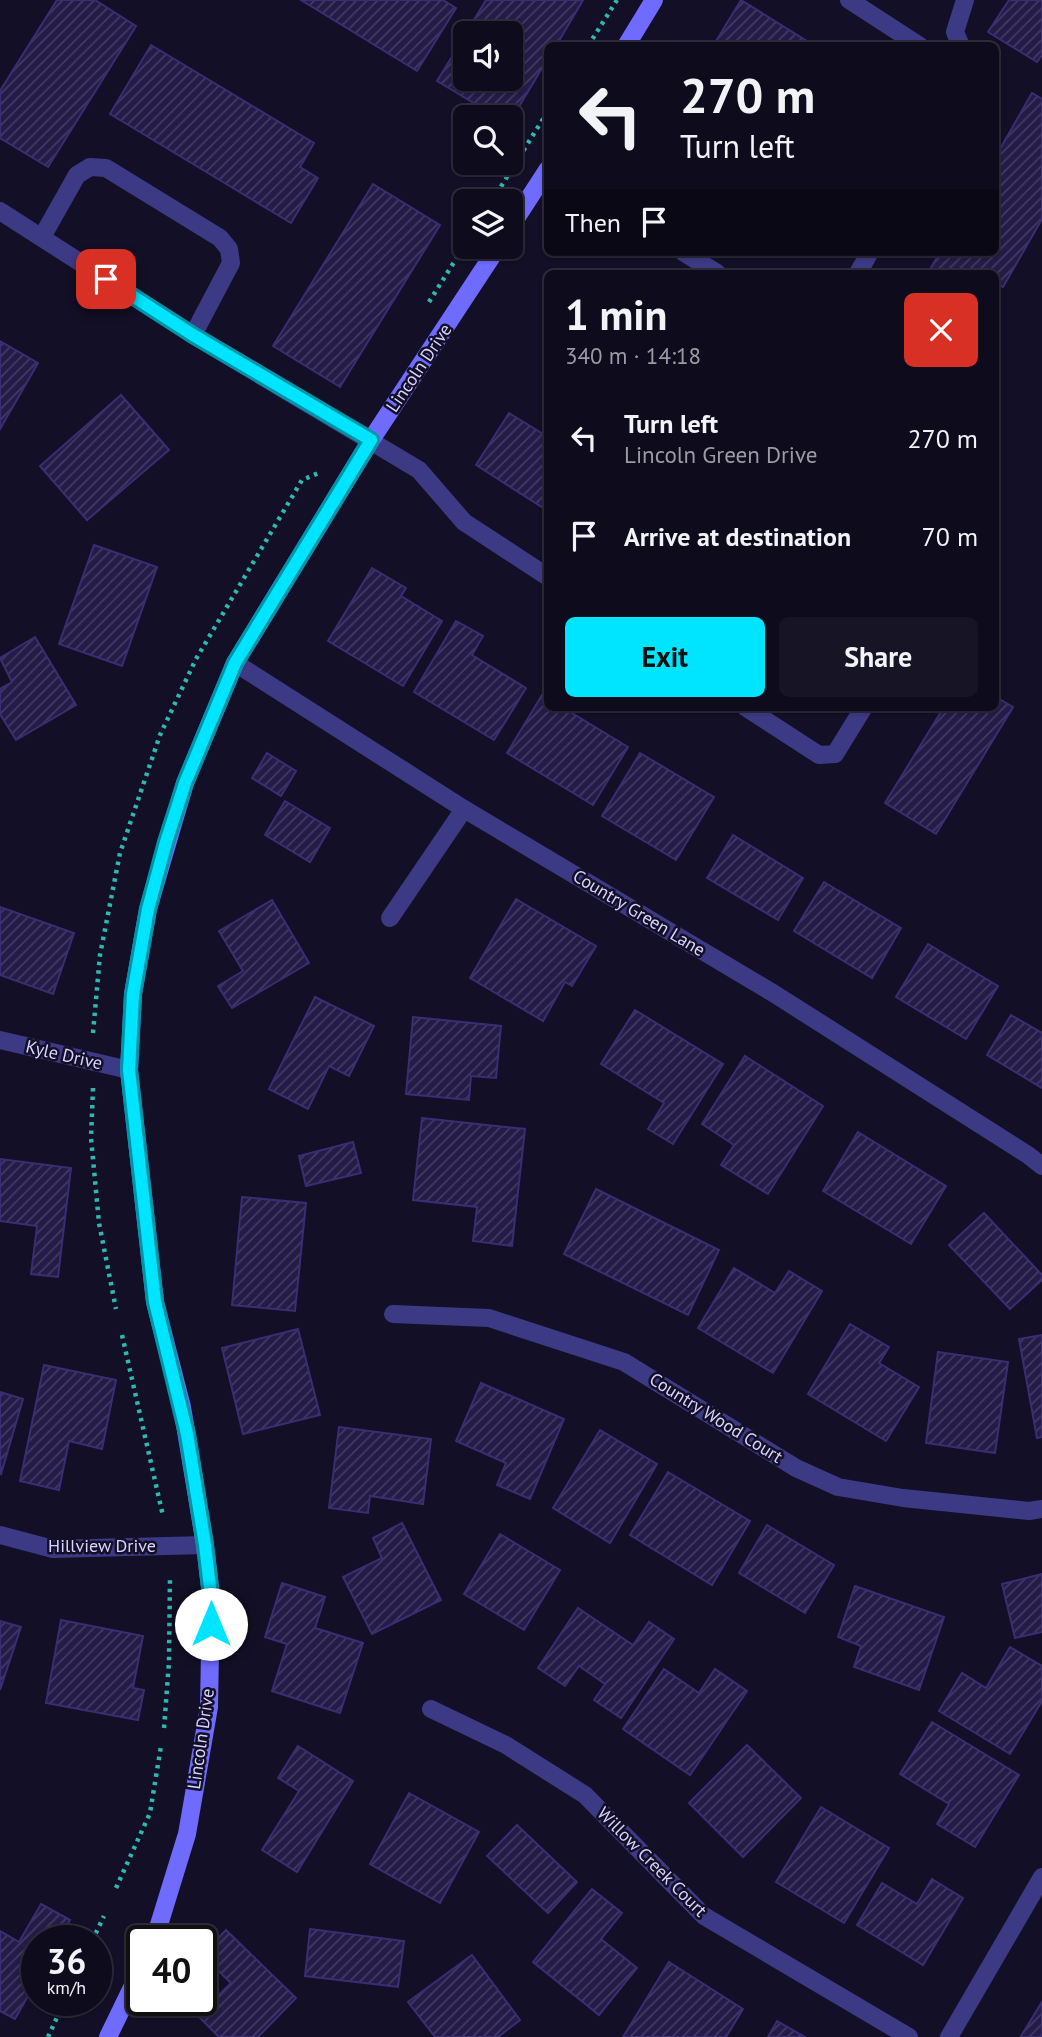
<!DOCTYPE html>
<meta charset="utf-8">
<style>
body{margin:0;font-family:"PT Sans",sans-serif;background:#171425;color:#f1f3f6;height:100vh;display:flex;flex-direction:column;font-size:26px;white-space:nowrap}
*{box-sizing:border-box;margin:0}
p{font-size:23px;color:#9b9ba3}
.icon{flex:none;width:38px;height:38px;fill:none;stroke:currentColor;stroke-width:2;stroke-linecap:round;stroke-linejoin:round}
.map{position:relative;flex:1;overflow:hidden}
.side{position:absolute;left:544px;top:270px;width:455px;height:441px;display:flex;flex-direction:column;background:#0e0b1c;border-radius:10px;box-shadow:0 2px 5px #0004,0 0 0 2px #2e2b3b}
.side>*{flex:none}
.guide{position:absolute;left:544px;top:42px;width:455px;height:214px;border-radius:10px;box-shadow:0 2px 5px #0004,0 0 0 2px #2e2b3b;background:#0e0b1c;color:#f1f3f6;overflow:hidden}
.buttons{position:absolute;left:453px;top:21px;display:grid;gap:14px}
.buttons a{display:grid;place-items:center;width:70px;height:70px;border-radius:10px;background:#0e0b1c;box-shadow:0 2px 5px #0004,0 0 0 2px #2e2b3b;font-size:35px}
.speed{position:absolute;left:21px;top:1925px;display:flex;gap:14px;font-size:35px;font-weight:700;text-align:center}
.speed>*{display:grid;place-content:center;width:91px;height:91px;border-radius:50%;background:#0e0b1c;box-shadow:0 2px 5px #0004,0 0 0 2px #2e2b3b;line-height:1}
.speed small{font-size:18px;font-weight:400}
.speed .limit{border:4px solid #111;border-radius:10px;background:#fff;color:#111}
.pin{position:absolute;display:grid;place-items:center;width:60px;height:60px;color:#fff;margin:-30px;border-radius:14px;box-shadow:0 4px 10px #0006}
.me{position:absolute;width:77px;margin:-38px;rotate:0deg;stroke-linejoin:round;filter:drop-shadow(0 0 5px #0008)}
.turn{display:flex;align-items:center;gap:24px;height:147px;padding:0 21px;font-size:32px}
.turn .icon{width:91px;height:91px;stroke-width:2.5}
.turn b{display:block;font-size:49px;line-height:60px}
.then{display:flex;align-items:center;height:66px;padding:0 21px;background:#0003;gap:14px;font-size:26px}
.round{display:grid;place-items:center;flex:none;width:74px;height:74px;border-radius:10px;background:#171425}
.headline{display:flex;align-items:center;justify-content:space-between;height:119px;padding:0 21px}
h1{font-size:42px;font-weight:700;line-height:52px}
.cta{display:flex;gap:14px;margin-top:auto;padding:14px 21px}
.cta a{flex:1;height:80px;border-radius:10px;background:#00e5ff;color:#111;font-size:28px;font-weight:700;line-height:80px;text-align:center}
.cta a+a{background:#171425;color:#f1f3f6}
ul{padding:0;list-style:none}
li{display:flex;align-items:center;gap:21px;height:98px;padding:0 21px}
li div{flex:1}
li b{display:block;font-size:26px}
li em{font-style:normal}
.map>svg:first-child{display:block}
.building{fill:url(#building-hatch);stroke:#3b2d73;stroke-width:2}
.lines{fill:none;stroke-linecap:round;stroke-linejoin:round}
.path{stroke:#2fb8b0;stroke-width:4.5;stroke-dasharray:3.5 5;stroke-linecap:butt}
.lane{stroke:#3d3a85;stroke-width:18}
.street{stroke:#3d3a85;stroke-width:18}
.secondary{stroke:#6f6bff;stroke-width:18}
.route-casing{stroke:#0095a6;stroke-width:18}
.route{stroke:#00e5ff;stroke-width:12}
.labels{text-anchor:middle;stroke-width:5;stroke-linejoin:round;paint-order:stroke}
.street-label{font-size:18px;fill:#d9d4ff;stroke:#130f26}
</style>
<div class="map">
<svg width="1042" height="2037" viewBox="0 0 1042 2037">
<defs>
<pattern id="building-hatch" width="6" height="6" patternUnits="userSpaceOnUse" patternTransform="scale(1.75)"><rect width="6" height="6" fill="#241b47"/><path d="M-1 1l2-2M0 6l6-6M5 7l2-2" fill="none" stroke="#433b63"/></pattern>
</defs>
<rect width="100%" height="100%" fill="#130f26"/>
<!-- building -->
<g class="building">
<polygon points="57,0 95,0 136,26 48,167 0,138 0,91"/>
<polygon points="301,0 443,0 456,8 417,71"/>
<polygon points="486,0 583,0 556,46 548,46 548,58 511,120 511,117 497,117 437,81 466,34 466,79 511,79 511,33 466,33"/>
<polygon points="741,0 815,46 713,46"/>
<polygon points="1009,0 1042,0 1042,55 1037,62 988,32"/>
<polygon points="151,45 314,143 300,167 318,178 291,223 110,114"/>
<polygon points="1032,93 1042,99 1042,219 1003,287 996,283 996,273 928,273 940,252 996,252 996,156"/>
<polygon points="373,184 440,225 340,387 273,346"/>
<polygon points="0,341 38,363 0,429"/>
<polygon points="121,395 169,450 87,520 40,466"/>
<polygon points="509,413 548,437 548,511 476,465"/>
<polygon points="94,545 157,567 122,666 59,644"/>
<polygon points="372,568 406,588 401,596 442,621 403,686 328,641"/>
<polygon points="456,621 483,636 472,655 526,688 494,740 414,692"/>
<polygon points="35,637 76,705 16,740 0,714 0,689 12,682 0,658"/>
<polygon points="542,695 548,698 548,707 562,707 628,747 593,805 507,753"/>
<polygon points="996,697 1013,707 936,834 885,803 944,707 996,707"/>
<polygon points="267,753 296,771 281,796 252,778"/>
<polygon points="640,753 714,797 676,860 602,816"/>
<polygon points="285,801 330,828 310,862 265,835"/>
<polygon points="733,835 803,878 778,920 707,878"/>
<polygon points="824,882 901,928 872,978 794,931"/>
<polygon points="516,899 596,946 572,986 565,982 543,1021 470,978"/>
<polygon points="272,900 309,963 232,1008 218,986 243,971 219,931"/>
<polygon points="0,907 74,933 53,994 0,975"/>
<polygon points="928,944 998,986 966,1039 896,997"/>
<polygon points="315,997 374,1026 349,1076 329,1066 308,1109 269,1089"/>
<polygon points="635,1010 723,1064 673,1144 648,1129 664,1103 601,1064"/>
<polygon points="1011,1015 1042,1033 1042,1088 987,1055"/>
<polygon points="413,1017 501,1026 496,1078 471,1076 469,1100 406,1094"/>
<polygon points="745,1056 823,1106 768,1194 721,1165 734,1145 702,1124"/>
<polygon points="422,1118 525,1129 512,1246 473,1241 477,1207 413,1200"/>
<polygon points="858,1132 946,1186 911,1244 823,1191"/>
<polygon points="353,1142 361,1173 306,1186 299,1156"/>
<polygon points="0,1159 71,1168 58,1277 31,1274 37,1226 0,1221"/>
<polygon points="596,1189 719,1250 688,1315 564,1254"/>
<polygon points="242,1197 306,1203 295,1311 232,1305"/>
<polygon points="984,1213 1042,1275 1042,1280 1010,1309 949,1245"/>
<polygon points="734,1268 775,1293 789,1271 822,1291 773,1373 698,1328"/>
<polygon points="850,1324 889,1347 879,1363 919,1387 886,1441 808,1394"/>
<polygon points="298,1329 320,1415 243,1434 222,1348"/>
<polygon points="1042,1335 1042,1437 1037,1438 1019,1339"/>
<polygon points="938,1352 1008,1362 995,1453 926,1443"/>
<polygon points="44,1365 116,1380 102,1449 69,1441 59,1490 20,1481"/>
<polygon points="481,1383 564,1419 530,1499 497,1485 506,1463 456,1441"/>
<polygon points="0,1392 23,1399 1,1474 0,1473"/>
<polygon points="339,1427 431,1439 423,1504 370,1496 368,1513 329,1508"/>
<polygon points="600,1430 657,1464 610,1543 553,1508"/>
<polygon points="668,1472 750,1521 712,1585 630,1535"/>
<polygon points="402,1523 441,1600 372,1634 343,1577 382,1558 373,1538"/>
<polygon points="767,1525 834,1565 805,1613 739,1573"/>
<polygon points="500,1534 560,1570 524,1630 464,1594"/>
<polygon points="1042,1574 1042,1632 1015,1638 1002,1584"/>
<polygon points="282,1583 325,1597 315,1628 363,1643 340,1713 272,1691 287,1644 265,1637"/>
<polygon points="855,1586 944,1617 919,1690 854,1667 861,1646 838,1637"/>
<polygon points="578,1608 633,1645 649,1622 674,1639 621,1718 594,1700 605,1684 579,1666 565,1686 538,1668"/>
<polygon points="61,1620 143,1636 133,1688 144,1690 138,1720 46,1703"/>
<polygon points="0,1621 21,1627 0,1690"/>
<polygon points="1010,1647 1042,1666 1042,1701 1010,1754 939,1711 962,1673 986,1688"/>
<polygon points="664,1669 699,1693 715,1669 747,1691 690,1775 623,1729"/>
<polygon points="932,1722 1019,1775 975,1847 937,1824 949,1804 900,1774"/>
<polygon points="747,1745 801,1798 743,1857 689,1803"/>
<polygon points="298,1746 353,1781 297,1872 262,1850 299,1791 278,1778"/>
<polygon points="409,1793 479,1832 440,1903 370,1864"/>
<polygon points="821,1807 889,1848 844,1923 776,1882"/>
<polygon points="517,1825 577,1882 548,1913 487,1856"/>
<polygon points="932,1879 963,1898 923,1965 857,1925 882,1883 917,1904"/>
<polygon points="592,1889 622,1913 601,1939 637,1968 599,2015 533,1962"/>
<polygon points="41,1904 70,1920 59,1941 37,1941 37,1980 15,2019 0,2011 0,1931 19,1942"/>
<polygon points="310,1929 404,1941 398,1987 305,1976"/>
<polygon points="226,1930 296,1998 258,2037 219,2037 198,2016 231,1983 202,1955"/>
<polygon points="472,1955 520,2020 498,2037 435,2037 408,2002"/>
<polygon points="669,1962 743,2009 726,2037 623,2037"/>
<polygon points="1042,2002 1042,2037 1023,2037 1021,2036"/>
<polygon points="777,2021 805,2037 768,2037"/>
</g>
<g class="lines">
<!-- path -->
<g class="path">
<polyline points="588,46 617,0"/>
<polyline points="492,201 548,111"/>
<polyline points="429,302 466,243"/>
<polyline points="93,1033 100,955 120,853 160,735 196,659 302,480 321,472"/>
<polyline points="93,1088 91,1138 99,1223 116,1309"/>
<polyline points="122,1335 163,1516"/>
<polyline points="164,1728 169,1662 170,1577"/>
<polyline points="116,1888 150,1813 161,1746"/>
<polyline points="92,1941 104,1916"/>
<polyline points="48,2037 65,2000"/>
</g>
<!-- lane -->
<g class="lane">
<polyline points="849,0 920,46"/>
<polyline points="961,46 955,32 965,0"/>
<polyline points="0,211 193,335 419,470 464,522 548,577"/>
<polyline points="42,237 77,175 90,167 106,168 220,238 229,249 231,263 193,335"/>
<polyline points="683,252 717,273"/>
<polyline points="858,273 870,252"/>
<polyline points="745,707 819,755 835,754 864,707"/>
</g>
<!-- street -->
<g class="street">
<polyline points="235,663 464,809 773,993 1028,1155 1042,1166"/>
<polyline points="390,918 464,809"/>
<polyline points="0,1040 129,1070"/>
<polyline points="393,1314 489,1318 624,1362 796,1468 838,1487 903,1498 1029,1511 1042,1509"/>
<polyline points="0,1535 53,1549 205,1545"/>
<polyline points="431,1709 506,1745 585,1795 704,1916 909,2037"/>
<polyline points="949,2037 1042,1877"/>
</g>
<!-- secondary -->
<g class="secondary">
<polyline points="626,46 654,0"/>
<polyline points="511,226 548,169"/>
<polyline points="154,1941 187,1834 209,1707 211,1596 205,1545 182,1407 155,1302 129,1070 133,994 148,909 185,783 235,663 371,440 498,247"/>
<polyline points="108,2037 142,1967"/>
</g>
</g>
<g class="lines">
<!-- route casing -->
<g class="route-casing">
<polyline id="route" points="106,279 193,335 371,440 235,663 185,783 166,842 148,909 133,994 129,1070 155,1302 187,1434 205,1545 211,1596 211,1624"/>
</g>
<!-- route -->
<use href="#route" class="route"/>
</g>
<g class="labels">
<!-- street labels -->
<g class="street-label">
<text transform="translate(419 368) rotate(-56)" y="6">Lincoln Drive</text>
<text transform="translate(639 913) rotate(31)" y="6">Country Green Lane</text>
<text transform="translate(64 1055) rotate(13)" y="6">Kyle Drive</text>
<text transform="translate(716 1418) rotate(32)" y="6">Country Wood Court</text>
<text x="102" y="1552">Hillview Drive</text>
<text transform="translate(201 1739) rotate(-82)" y="6">Lincoln Drive</text>
<text transform="translate(652 1862) rotate(45)" y="6">Willow Creek Court</text>
</g>
</g>
</svg>
<div class="buttons">
<a><svg class="icon" aria-label="sound" viewBox="0 0 24 24"><path d="M4 9h4l5-4v14l-5-4H4zM17 9q2 3 0 6"/></svg></a>
<a><svg class="icon" aria-label="search" viewBox="0 0 24 24"><circle cx="10" cy="10" r="6"/><path d="M15 15l6 6"/></svg></a>
<a><svg class="icon" aria-label="layers" viewBox="0 0 24 24"><path d="M12 4l9 5-9 5-9-5zM3 14l9 5 9-5"/></svg></a>
</div>
<div class="speed"><div>36<small>km/h</small></div><div class="limit">40</div></div>
<div class="pin" style="left:106px;top:279px;background:#d93025"><svg class="icon" aria-label="arrive" viewBox="0 0 24 24"><path d="M6 21V4h12l-3 4 3 4H6"/></svg></div>
<svg class="me" style="left:211px;top:1624px" viewBox="-20 -20 40 40"><circle r="19" fill="#fff"/><path d="M0-13L10 11 0 6-10 11z" fill="#00e5ff"/></svg>
<div class="guide">
<div class="turn"><svg class="icon" aria-label="left" viewBox="0 0 24 24"><path d="M17 20v-9H6M10 6l-5 5 5 5"/></svg><div><b>270 m</b>Turn left</div></div>
<div class="then">Then<svg class="icon" aria-label="arrive" viewBox="0 0 24 24"><path d="M6 21V4h12l-3 4 3 4H6"/></svg></div>
</div>
<section class="side">
<div class="headline"><div><h1>1 min</h1><p>340 m · 14:18</p></div><a class="round" style="background:#d93025;color:#fff"><svg class="icon" aria-label="close" viewBox="0 0 24 24"><path d="M6 6l12 12M18 6L6 18"/></svg></a></div>
<ul>
<li><svg class="icon" aria-label="left" viewBox="0 0 24 24"><path d="M17 20v-9H6M10 6l-5 5 5 5"/></svg><div><b>Turn left</b><p>Lincoln Green Drive</p></div><em>270 m</em></li>
<li><svg class="icon" aria-label="arrive" viewBox="0 0 24 24"><path d="M6 21V4h12l-3 4 3 4H6"/></svg><div><b>Arrive at destination</b></div><em>70 m</em></li>
</ul>
<div class="cta"><a>Exit</a><a>Share</a></div>
</section>
</div>
